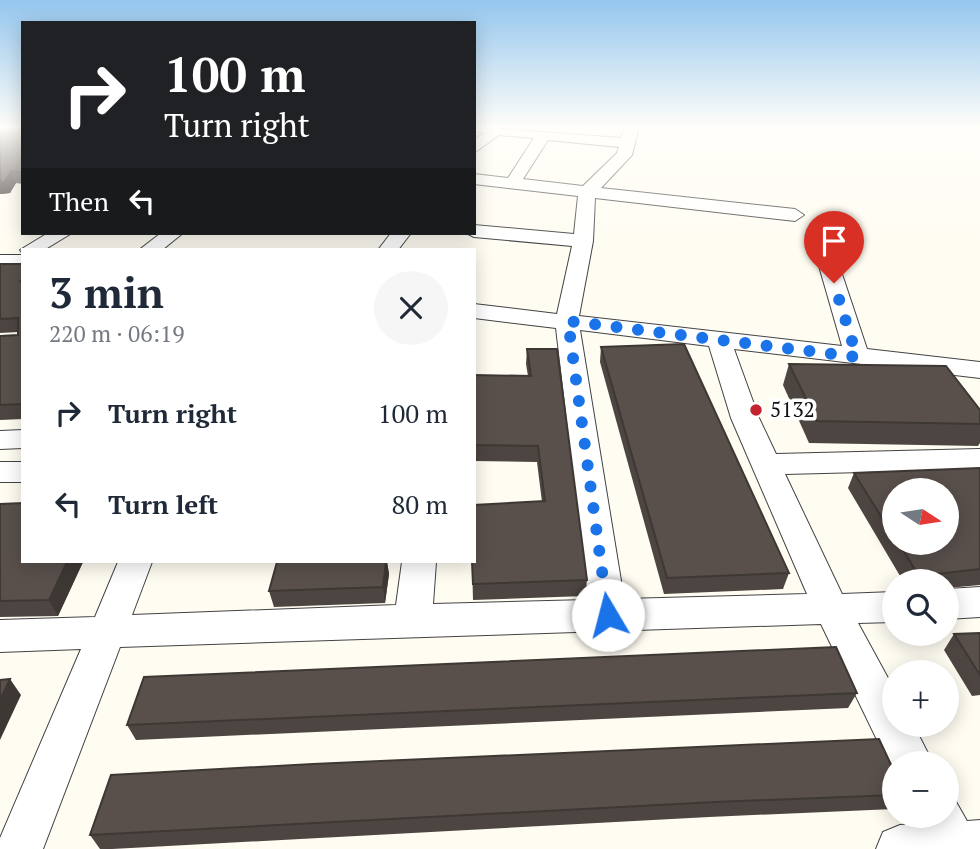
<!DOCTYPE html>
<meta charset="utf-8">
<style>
body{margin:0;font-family:"PT Serif",serif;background:#f6f6f7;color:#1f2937;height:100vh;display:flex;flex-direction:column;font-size:26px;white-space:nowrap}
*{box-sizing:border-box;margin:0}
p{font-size:23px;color:#747a83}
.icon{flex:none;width:38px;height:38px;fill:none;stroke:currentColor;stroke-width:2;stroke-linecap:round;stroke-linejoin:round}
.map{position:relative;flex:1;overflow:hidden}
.panel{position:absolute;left:21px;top:248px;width:455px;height:315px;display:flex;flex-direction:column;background:#fff;border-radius:0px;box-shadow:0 4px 18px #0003}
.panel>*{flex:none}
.banner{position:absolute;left:21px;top:21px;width:455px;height:214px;border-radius:0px;box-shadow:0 4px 18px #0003;background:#202124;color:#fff;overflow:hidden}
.needle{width:46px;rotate:102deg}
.fabs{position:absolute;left:882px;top:478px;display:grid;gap:14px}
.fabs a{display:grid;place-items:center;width:77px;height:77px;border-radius:50%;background:#fff;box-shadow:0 4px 18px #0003;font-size:35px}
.pin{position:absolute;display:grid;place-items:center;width:60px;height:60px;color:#fff;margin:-72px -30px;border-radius:50% 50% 50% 0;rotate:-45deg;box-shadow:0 0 7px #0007}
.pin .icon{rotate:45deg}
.me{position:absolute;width:77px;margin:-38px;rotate:352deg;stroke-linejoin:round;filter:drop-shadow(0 0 5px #0008)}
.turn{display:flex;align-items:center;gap:24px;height:147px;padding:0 28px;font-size:32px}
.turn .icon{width:91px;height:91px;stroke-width:2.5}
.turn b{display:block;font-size:49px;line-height:60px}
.then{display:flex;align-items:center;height:66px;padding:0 28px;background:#0003;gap:14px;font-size:26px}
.round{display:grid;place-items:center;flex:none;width:74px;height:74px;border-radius:37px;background:#f6f6f7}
.overview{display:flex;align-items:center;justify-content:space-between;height:119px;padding:0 28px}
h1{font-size:42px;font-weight:800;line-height:52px}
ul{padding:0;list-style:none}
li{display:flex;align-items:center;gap:21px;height:91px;padding:0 28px}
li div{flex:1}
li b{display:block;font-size:26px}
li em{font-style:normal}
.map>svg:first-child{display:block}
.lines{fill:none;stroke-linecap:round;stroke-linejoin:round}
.minor-casing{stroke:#434343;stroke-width:2}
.minor{fill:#fff;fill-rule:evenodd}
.wall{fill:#4d4541;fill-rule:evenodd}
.shaded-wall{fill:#3e3835}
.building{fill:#59504c;stroke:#3e3835;stroke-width:2}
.route{stroke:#1a73e8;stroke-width:12;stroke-dasharray:0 21.6}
.poi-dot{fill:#c4242f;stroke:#fff;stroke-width:2.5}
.labels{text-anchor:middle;stroke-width:7;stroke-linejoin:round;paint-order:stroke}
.poi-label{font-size:21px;fill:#101010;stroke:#fff;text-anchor:start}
</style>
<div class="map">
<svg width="980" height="849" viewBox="0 0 980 849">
<rect width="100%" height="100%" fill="#fffcf2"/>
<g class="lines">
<!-- minor casing -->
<g class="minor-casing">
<g id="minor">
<path d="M474 127 621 138 625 127H639L632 155 601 188 795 209 804 215 795 221 595 198 593 241 579 316 842 346 817 259 827 253 837 259 867 349 980 362V378L734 349 759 418 776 454 980 449V469L785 474 842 594 894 592V622L858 623 894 689V724H913L933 763H894V775L821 624 120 647 43 849H0V838L81 649 0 652V620L95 617 118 562H152L132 615 396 605 402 562H436L433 604 588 600 556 328 474 318V304L557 314 572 246 474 237 466 233H474V225L574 234 578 196 474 184V174L508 178 534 138 499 135 474 153V140L484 133 474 131ZM548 140 619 147 617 153 583 186 523 179ZM580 330 709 346 731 418 807 594 624 599Z"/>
<polygon points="48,233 72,233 44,250 23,250 23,254 20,250"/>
<polygon points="161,233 183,233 162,250 139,250"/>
<polygon points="391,233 411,233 398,250 378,250"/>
<rect x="0" y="255" width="23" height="12"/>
<polygon points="23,430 23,448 0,449 0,431"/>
<rect x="0" y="462" width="23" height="20"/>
<polygon points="980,587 980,617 947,619 947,589"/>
<polygon points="947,796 955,800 967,821 980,820 980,849 876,849 883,832 900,825 919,824 916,816 947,816"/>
</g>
</g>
<!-- minor -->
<use href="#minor" class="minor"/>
</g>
<!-- wall -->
<g class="wall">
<polygon points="23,127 23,184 16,183 10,193 0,194"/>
<polygon points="0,264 23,264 23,419 0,420 0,336 18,335 18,332 0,333"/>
<polygon points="601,347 789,573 783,589 664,594 600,362"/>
<polygon points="527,349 587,580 585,596 473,600 472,562 542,502 537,462 474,461 474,375 528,376 526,364"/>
<polygon points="789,364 980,410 980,443 978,446 809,443 783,385"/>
<path d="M980 468V585L947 588V581H903L848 488 854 473ZM894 490 947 542H894Z"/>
<polygon points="0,504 83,562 58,616 0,617"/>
<polygon points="277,562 387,562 389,574 385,603 274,607 269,591"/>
<polygon points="980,633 980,695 972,696 944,650 954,634"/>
<polygon points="857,693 848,708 136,740 127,725"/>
<polygon points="894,771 894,809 709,817 112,849 100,849 90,835"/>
</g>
<!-- shaded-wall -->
<g class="shaded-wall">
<polygon points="11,171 16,183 10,193 0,194 0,182"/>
<polygon points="67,562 83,562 58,616 49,600"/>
<polygon points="386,562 387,562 389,574 385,603 383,587"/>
<polygon points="10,679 21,695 0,740 0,700"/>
</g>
<!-- building -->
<g class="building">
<polygon points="0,127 23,127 23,172 11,171 5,182 0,182"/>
<polygon points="0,264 23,264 23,279 21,281 23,281 23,404 0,405 0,336 18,335 18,318 0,319"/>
<polygon points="684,344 789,573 667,578 601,347"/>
<polygon points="527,349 557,349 587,580 473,584 472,562 474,562 474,505 545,501 538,446 474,445 474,375 531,376"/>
<polygon points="789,364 946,366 980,410 980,424 817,421"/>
<polygon points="980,468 980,569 919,576 898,542 947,542 947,490 894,490 894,537 854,473"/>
<polygon points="23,503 23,562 67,562 49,600 0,601 0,504"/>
<polygon points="277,562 386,562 383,587 269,591"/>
<polygon points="980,633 980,675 954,634"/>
<polygon points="836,647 857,693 127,725 144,677"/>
<polygon points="10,679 0,700 0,680"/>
<polygon points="879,739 894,771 894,795 715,802 90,835 111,775 313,764"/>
</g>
<!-- sky -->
<linearGradient id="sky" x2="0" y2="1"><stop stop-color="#94c6ee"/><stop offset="0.52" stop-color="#fffef9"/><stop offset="1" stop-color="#fffef9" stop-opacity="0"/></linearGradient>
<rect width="980" height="245" fill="url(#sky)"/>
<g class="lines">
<!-- route -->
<polyline class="route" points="608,615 568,321 857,357 834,283"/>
</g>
<!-- markers -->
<circle class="poi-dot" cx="756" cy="410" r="7"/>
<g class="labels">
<!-- poi labels -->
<g class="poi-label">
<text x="770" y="417">5132</text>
</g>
</g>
</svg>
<div class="fabs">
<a><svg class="needle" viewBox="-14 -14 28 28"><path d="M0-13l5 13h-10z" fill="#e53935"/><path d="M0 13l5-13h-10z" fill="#747a83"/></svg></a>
<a><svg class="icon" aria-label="search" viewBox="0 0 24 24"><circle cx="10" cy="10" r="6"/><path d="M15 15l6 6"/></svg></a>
<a>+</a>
<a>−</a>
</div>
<div class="pin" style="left:834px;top:283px;background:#d93025"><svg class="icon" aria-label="arrive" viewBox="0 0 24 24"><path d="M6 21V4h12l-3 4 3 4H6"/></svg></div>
<svg class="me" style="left:608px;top:615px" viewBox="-20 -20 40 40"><circle r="19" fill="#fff"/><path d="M0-13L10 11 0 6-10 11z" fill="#1a73e8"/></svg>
<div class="banner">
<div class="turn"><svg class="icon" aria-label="right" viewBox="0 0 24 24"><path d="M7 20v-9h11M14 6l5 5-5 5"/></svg><div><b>100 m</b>Turn right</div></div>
<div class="then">Then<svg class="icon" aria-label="left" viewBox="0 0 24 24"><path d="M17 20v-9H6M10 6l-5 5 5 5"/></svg></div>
</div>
<section class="panel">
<div class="overview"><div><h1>3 min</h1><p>220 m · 06:19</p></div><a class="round"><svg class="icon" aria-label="close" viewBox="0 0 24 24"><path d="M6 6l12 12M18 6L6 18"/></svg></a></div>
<ul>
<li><svg class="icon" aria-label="right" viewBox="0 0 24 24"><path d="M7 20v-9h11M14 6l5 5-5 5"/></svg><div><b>Turn right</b></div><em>100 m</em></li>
<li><svg class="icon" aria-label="left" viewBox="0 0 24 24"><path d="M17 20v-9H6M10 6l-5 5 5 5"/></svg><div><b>Turn left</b></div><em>80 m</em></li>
</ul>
</section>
</div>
